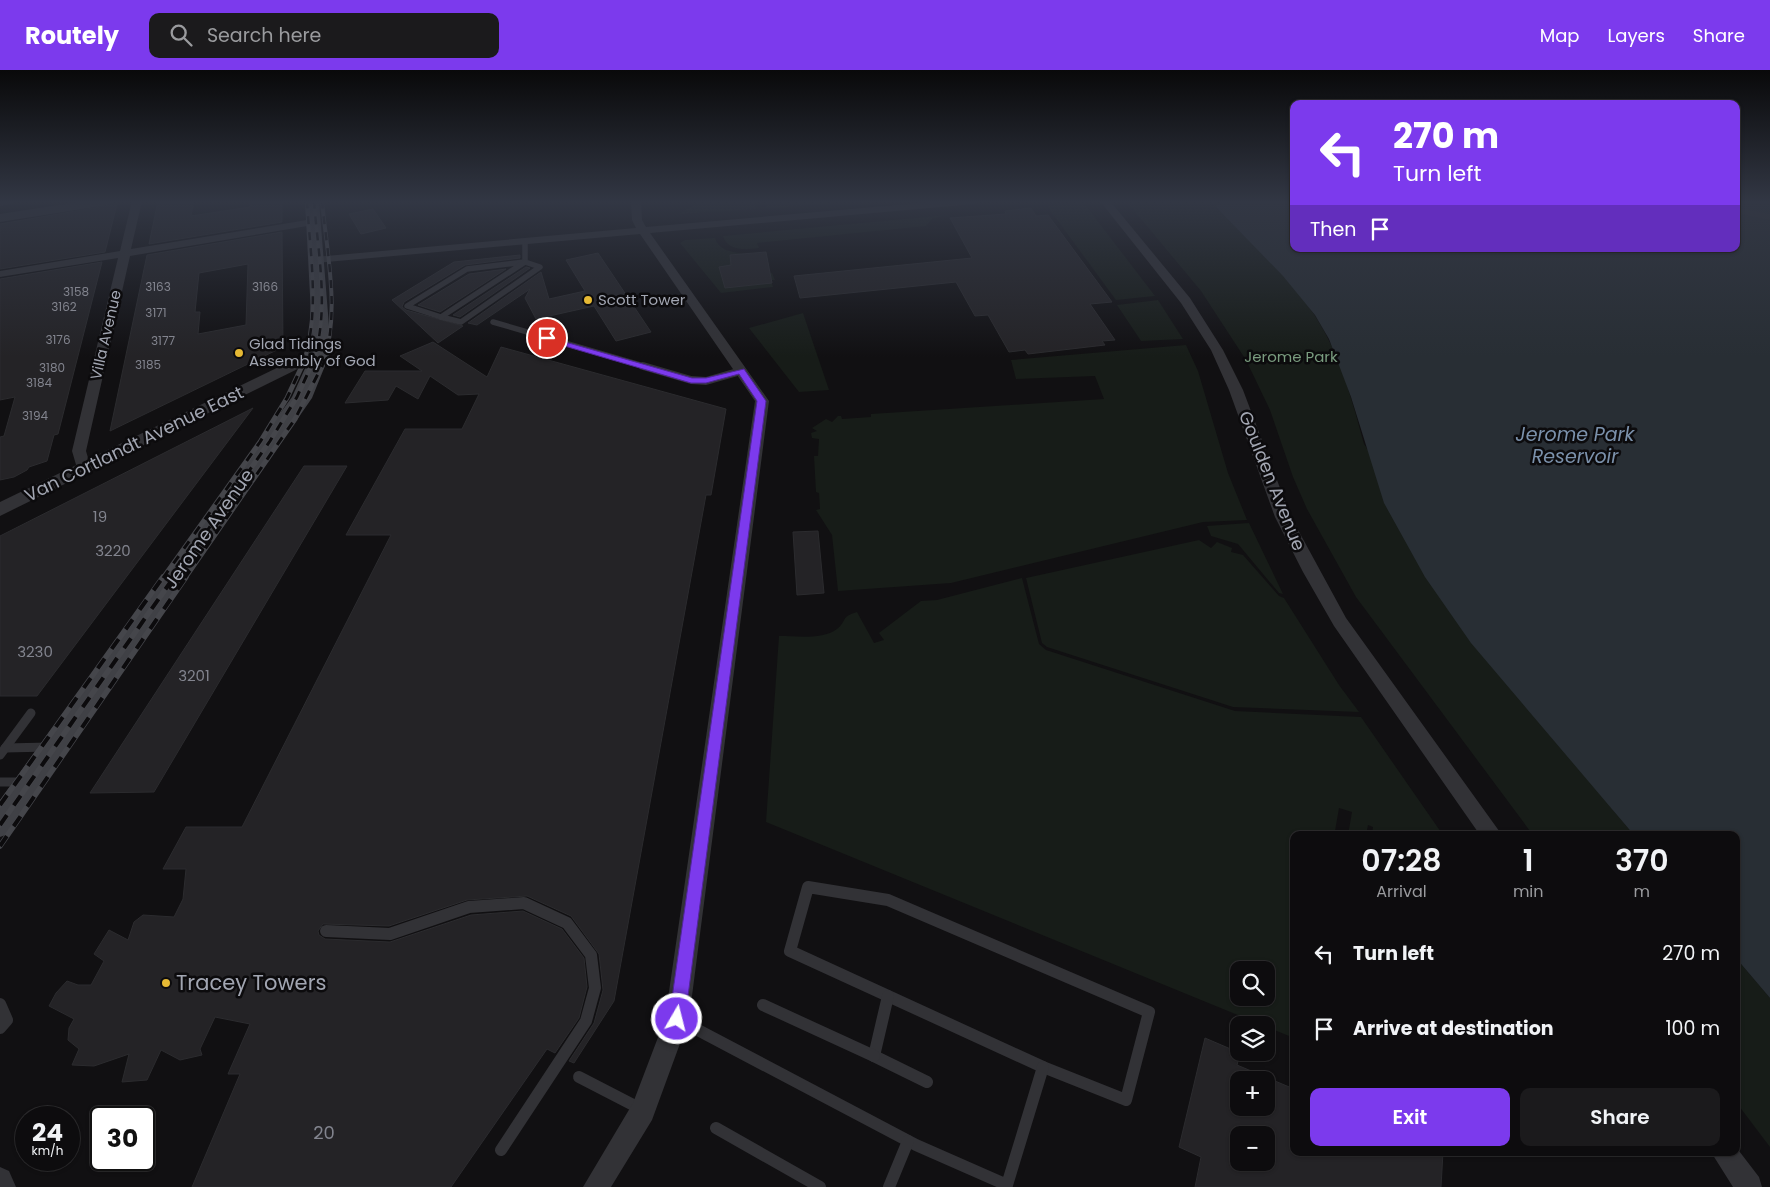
<!DOCTYPE html>
<meta charset="utf-8">
<style>
body{margin:0;font-family:Poppins,sans-serif;background:#1b1a1c;color:#f1f3f6;height:100vh;display:flex;flex-direction:column;font-size:19px;white-space:nowrap}
*{box-sizing:border-box;margin:0}
p{font-size:16px;color:#9a9b9e}
.icon{flex:none;width:28px;height:28px;fill:none;stroke:currentColor;stroke-width:2;stroke-linecap:round;stroke-linejoin:round}
.map{position:relative;flex:1;overflow:hidden}
.drawer{position:absolute;left:1290px;top:761px;width:450px;height:325px;display:flex;flex-direction:column;background:#0d0c0e;border-radius:10px;box-shadow:0 1px 4px #0004,0 0 0 1px #2d2c2e}
.drawer>*{flex:none}
.hud{position:absolute;left:1290px;top:30px;width:450px;height:152px;border-radius:10px;box-shadow:0 1px 4px #0004,0 0 0 1px #2d2c2e;background:#7c3aed;color:#fff;overflow:hidden}
.tools{position:absolute;left:1230px;top:891px;display:grid;gap:10px}
.tools a{display:grid;place-items:center;width:45px;height:45px;border-radius:10px;background:#0d0c0e;box-shadow:0 1px 4px #0004,0 0 0 1px #2d2c2e;font-size:25px}
.speed{position:absolute;left:15px;top:1036px;display:flex;gap:10px;font-size:25px;font-weight:700;text-align:center}
.speed>*{display:grid;place-content:center;width:65px;height:65px;border-radius:50%;background:#0d0c0e;box-shadow:0 1px 4px #0004,0 0 0 1px #2d2c2e;line-height:1}
.speed small{font-size:12px;font-weight:400}
.speed .limit{border:2px solid #111;border-radius:8px;background:#fff;color:#111}
.pin{position:absolute;display:grid;place-items:center;width:42px;height:42px;color:#fff;margin:-21px;border:2px solid #fff;border-radius:50%;box-shadow:0 1px 5px #0007}
.me{position:absolute;width:55px;margin:-28px;rotate:8deg;stroke-linejoin:round;filter:drop-shadow(0 0 4px #0008)}
.turn{display:flex;align-items:center;gap:18px;height:105px;padding:0 20px;font-size:22px}
.turn .icon{width:65px;height:65px;stroke-width:2.5}
.turn b{display:block;font-size:35px;line-height:42px}
.then{display:flex;align-items:center;height:48px;padding:0 20px;background:#0003;gap:10px;font-size:19px}
.eta{display:flex;justify-content:space-evenly;align-items:center;height:85px;text-align:center}
.eta b{font-size:30px;font-weight:600;line-height:35px}
.primary-button{display:flex;gap:10px;margin-top:auto;padding:10px 20px}
.primary-button a{flex:1;height:58px;border-radius:10px;background:#7c3aed;color:#fff;font-size:20px;font-weight:600;line-height:58px;text-align:center}
.primary-button a+a{background:#1b1a1c;color:#f1f3f6}
ul{padding:0;list-style:none}
li{display:flex;align-items:center;gap:15px;height:75px;padding:0 20px}
li div{flex:1}
li b{display:block;font-size:19px}
li em{font-style:normal}
header{display:flex;align-items:center;gap:30px;box-sizing:border-box;height:70px;padding:0 25px;background:#7c3aed;color:#fff}
header strong{font-size:24px}
nav{display:flex;gap:28px;margin-inline-start:auto;font-size:18px}
.search{width:350px;height:45px;background:#1b1a1c;display:flex;align-items:center;gap:12px;box-sizing:border-box;padding:0 18px;border-radius:10px;color:#9a9b9e;font-size:19px}
.map>svg:first-child{display:block}
.green{fill:#171c18;fill-rule:evenodd}
.water{fill:#282e34}
.building{fill:#242326;stroke:#2b2b2e;fill-rule:evenodd}
.lines{fill:none;stroke-linecap:round;stroke-linejoin:round}
.service-far3{stroke:#323236;stroke-width:5.5}
.service-far2{stroke:#323236;stroke-width:8}
.service-far1{stroke:#323236;stroke-width:9}
.service{stroke:#323236;stroke-width:12}
.minor{fill:#323236;fill-rule:evenodd}
.tertiary{fill:#323236;fill-rule:evenodd}
.secondary{fill:#404146;fill-rule:evenodd}
.rail-far2-casing{stroke:#45464b;stroke-width:4}
.rail-far1-casing{stroke:#45464b;stroke-width:5}
.rail-casing{stroke:#45464b;stroke-width:5.5}
.rail-far2{stroke:#0c0b0d;stroke-width:2.5;stroke-dasharray:8;stroke-linecap:butt}
.rail-far1{stroke:#0c0b0d;stroke-width:3;stroke-dasharray:9;stroke-linecap:butt}
.rail{stroke:#0c0b0d;stroke-width:4;stroke-dasharray:12;stroke-linecap:butt}
.route{fill:#7c3aed;stroke:#51269a}
.poi-dot{fill:#e6b934;stroke:#0c0b0d;stroke-width:2}
.labels{text-anchor:middle;stroke-width:5;stroke-linejoin:round;paint-order:stroke}
.far-number-label{font-size:12px;fill:#82848e}
.far-poi-label{font-size:15px;fill:#a2a6b2;stroke:#0c0b0d;text-anchor:start}
.far-street-label{font-size:15px;fill:#a2a6b2;stroke:#0c0b0d}
.far-park-label{font-size:15px;fill:#7a9c7f;stroke:#0c0b0d}
.number-label{font-size:15px;fill:#82848e}
.street-label{font-size:18px;fill:#a2a6b2;stroke:#0c0b0d}
.near-number-label{font-size:18px;fill:#82848e}
.water-label{font-size:19px;font-style:italic;fill:#7b91ab;stroke:#0c0b0d}
.near-poi-label{font-size:21px;fill:#a2a6b2;stroke:#0c0b0d;text-anchor:start}
</style>
<header>
<strong>Routely</strong>
<div class="search"><svg class="icon" aria-label="search" viewBox="0 0 24 24"><circle cx="10" cy="10" r="6"/><path d="M15 15l6 6"/></svg>Search here</div>
<nav><a>Map</a><a>Layers</a><a>Share</a></nav>
</header>
<div class="map">
<svg width="1770" height="1117" viewBox="0 0 1770 1117">
<rect width="100%" height="100%" fill="#111012"/>
<!-- green -->
<g class="green">
<polygon points="700,131 754,131 756,139 679,144"/>
<polygon points="764,131 852,131 766,139"/>
<path d="M1126 131H1225L1215 136C1249 171 1289 205 1315 246 1340 284 1352 330 1364 374L1614 741 1634 765H1533L1356 527 1307 439 1293 407 1270 340 1246 290 1201 221Z"/>
<polygon points="1083,132 1155,226 1116,230 1047,136"/>
<path d="M948 145 933 148 926 156 757 173 759 178C746 180 727 181 723 166Z"/>
<path d="M715 168C719 181 733 182 745 184L731 195 725 217 762 214 759 204 772 203 775 210H771L773 217 721 223 680 173 685 170Z"/>
<polygon points="1158,230 1183,269 1141,271 1117,235"/>
<polygon points="803,243 829,320 799,322 749,258"/>
<polygon points="1186,275 1198,301 1228,403 1247,450 1203,452 951,513 838,521 832,465 816,440 820,439 819,423 816,422 814,386 818,386 819,369 812,368 811,363 817,361 812,358 826,349 832,352 838,346 841,346 842,349 871,347 871,344 1104,329 1095,306 1016,309 1011,290"/>
<polygon points="1249,453 1283,524 1279,523 1238,474 1211,466 1207,456"/>
<polygon points="1199,470 1211,478 1217,472 1232,478 1231,482 1243,485 1279,526 1284,528 1339,615 1359,642 1233,637 1047,577 1042,573 1026,508"/>
<path d="M1022 508 1039 574 1046 580 1235 641 1361 647 1443 765H1372L1373 757 1368 755 1366 765H1348L1352 742 1339 738 1335 761 1338 762V765H1294V968L766 752 779 566C796 566 822 570 837 559 848 550 840 547 857 542L874 573 884 570 879 563 921 531 937 530ZM1239 900H1266V928H1239Z"/>
<polygon points="1736,888 1770,928 1770,1077 1736,1032"/>
</g>
<!-- water -->
<polygon class="water" points="1225,131 1294,131 1294,179 1736,179 1736,131 1770,131 1770,928 1736,888 1736,765 1634,765 1471,573 1425,507 1384,433 1351,327 1329,269 1315,245 1283,206 1215,136"/>
<!-- building -->
<g class="building">
<polygon points="158,131 194,131 191,146 250,137 250,131 282,131 282,152 149,174"/>
<polygon points="117,134 105,182 0,199 0,154"/>
<polygon points="1031,138 1036,146 1048,145 1112,232 1090,234 1115,270 1102,271 1105,275 1028,284 1025,280 1009,282 988,245 975,246 956,212 800,228 794,206 972,188 950,148 1006,144 1005,141"/>
<polygon points="373,139 386,158 361,164 349,144"/>
<path d="M282 162 283 277 110 361 147 185ZM248 194 246 255 198 264 200 242H195L199 203Z"/>
<polygon points="766,182 772,213 725,218 719,197 731,195 730,185"/>
<polygon points="598,183 651,262 616,271 594,236 536,249 525,228 530,219 477,255 468,253 541,202 549,229 585,221 566,190"/>
<polygon points="520,185 520,188 465,195 404,232 402,237 406,240 463,256 438,273 392,230 454,192"/>
<polygon points="102,192 58,364 54,365 47,391 29,397 27,400 14,407 0,410 0,367 4,366 15,327 0,330 0,209"/>
<polygon points="526,197 530,198 460,247 453,245"/>
<polygon points="506,199 440,242 418,235 469,204"/>
<polygon points="433,272 487,307 501,277 726,339 711,425 706,425 614,931 574,993 569,991 594,953 603,920 599,884 571,846 527,826 467,830 389,856 323,854 318,861 319,865 325,869 390,872 471,845 523,841 562,859 584,888 587,917 579,948 555,983 547,979 451,1117 192,1117 240,1004 228,1004 250,954 215,947 200,979 202,985 180,990 161,980 147,1010 122,1012 129,984 94,996 72,995 79,979 68,970 69,958 74,949 49,936 56,923 67,911 78,915 91,915 104,891 94,884 109,860 128,870 134,852 143,845 174,847 183,829 186,799 163,799 186,757 242,757 391,465 346,465 405,359 462,359 479,324 458,325 430,306 418,329 396,316 388,330 345,333 365,301 422,301 400,286"/>
<polygon points="253,338 37,626 0,626 0,466"/>
<polygon points="304,396 347,396 154,722 90,723"/>
<polygon points="818,461 824,523 797,525 793,462"/>
<path d="M1205 968 1240 983 1237 995 1294 1019V1082H1443L1441 1117H1195L1201 1087 1179 1077ZM1239 1010H1266V1038H1239ZM1239 1065H1266V1092H1239Z"/>
</g>
<g class="lines">
<!-- service-far3 -->
<g class="service-far3">
<polyline points="1736,140 1770,147"/>
<polyline points="525,171 525,192"/>
<polyline points="441,247 461,252 540,197 525,192"/>
<polyline points="441,247 407,236 467,199 525,192"/>
<polyline points="441,247 525,192"/>
<polyline points="493,252 647,297"/>
</g>
<!-- service-far2 -->
<polyline class="service-far2" points="643,296 691,310 706,311 741,301"/>
<!-- service-far1 -->
<g class="service-far1">
<polyline points="5,678 49,677"/>
<polyline points="0,685 31,643"/>
<polyline points="0,712 25,712"/>
</g>
<!-- service -->
<g class="service">
<polygon points="808,817 888,830 1149,942 1126,1030 1043,997 790,881"/>
<polyline points="326,861 390,864 469,837 524,833 567,853 591,885 595,918 586,951 501,1080"/>
<polyline points="888,926 874,986 927,1012"/>
<polyline points="0,934 7,950 0,958"/>
<polyline points="763,935 874,986"/>
<polyline points="677,949 916,1075 1007,1115 1043,997"/>
<polyline points="579,1007 641,1039"/>
<polyline points="716,1058 820,1117"/>
<polyline points="889,1117 908,1071"/>
</g>
<!-- minor -->
<g class="minor">
<polygon points="132,131 142,131 131,179 313,149 318,152 313,155 130,186 86,381 91,398 84,403 77,398 72,381 118,188 0,207 0,201 120,181"/>
<polygon points="631,131 641,131 642,150 646,157 943,131 979,131 974,134 650,163 769,331 689,949 652,1050 611,1117 583,1117 633,1033 665,949 755,331 640,164 315,193 309,190 315,187 636,158 632,150"/>
<polygon points="1100,131 1110,131 1190,228 1223,280 1243,320 1291,447 1346,548 1502,765 1480,765 1334,556 1303,502 1275,447 1229,320 1211,280 1181,233"/>
<polygon points="1736,1077 1759,1107 1762,1117 1733,1117 1711,1082 1736,1082"/>
<polygon points="0,1097 9,1101 16,1117 0,1117"/>
</g>
<!-- tertiary -->
<g class="tertiary">
<polygon points="0,131 13,131 11,134 0,136"/>
<polygon points="85,131 115,131 108,135 0,152 0,144"/>
<polygon points="322,276 328,278 330,281 328,284 0,446 0,432"/>
</g>
<!-- secondary -->
<polygon class="secondary" points="305,131 319,131 331,281 312,328 11,763 0,767 0,730 292,327 313,281"/>
<!-- rail-far2 casing -->
<g class="rail-far2-casing">
<g id="rail-far2">
<path d="M302 297C321 245 310 185 307 131"/>
<path d="M311 297C331 245 318 185 314 131"/>
<path d="M322 297C341 244 327 185 322 131"/>
</g>
</g>
<!-- rail-far1 casing -->
<g class="rail-far1-casing">
<g id="rail-far1">
<polyline points="163,508 260,372 287,328 302,296"/>
<polyline points="174,508 270,371 297,327 311,296"/>
<polyline points="185,508 295,349 322,296"/>
</g>
</g>
<!-- rail casing -->
<g class="rail-casing">
<g id="rail">
<polyline points="0,735 163,507"/>
<polyline points="0,755 174,507"/>
<polyline points="0,776 186,507"/>
</g>
</g>
<!-- rail-far2 -->
<use href="#rail-far2" class="rail-far2"/>
<!-- rail-far1 -->
<use href="#rail-far1" class="rail-far1"/>
<!-- rail -->
<use href="#rail" class="rail"/>
</g>
<!-- sky -->
<linearGradient id="sky" x2="0" y2="1"><stop stop-color="#09090a"/><stop offset="0.46" stop-color="#323744"/><stop offset="1" stop-color="#323744" stop-opacity="0"/></linearGradient>
<rect width="1770" height="287" fill="url(#sky)"/>
<!-- route -->
<polygon class="route" points="544,266 692,308 706,308 744,299 766,331 685,949 682,954 677,957 671,954 669,949 757,331 739,304 706,313 691,313 544,270"/>
<!-- markers -->
<g class="poi-dot">
<circle cx="588" cy="230" r="5"/>
<circle cx="239" cy="283" r="5"/>
<circle cx="166" cy="913" r="5"/>
</g>
<g class="labels">
<!-- far-number labels -->
<g class="far-number-label">
<text x="158" y="221">3163</text>
<text x="265" y="221">3166</text>
<text x="76" y="226">3158</text>
<text x="64" y="241">3162</text>
<text x="156" y="247">3171</text>
<text x="58" y="274">3176</text>
<text x="163" y="275">3177</text>
<text x="148" y="299">3185</text>
<text x="52" y="302">3180</text>
<text x="39" y="317">3184</text>
<text x="35" y="350">3194</text>
</g>
<!-- far-poi labels -->
<g class="far-poi-label">
<text x="598" y="235">Scott Tower</text>
<text x="249" y="279">Glad Tidings<tspan x="249" dy="17">Assembly of God</tspan></text>
</g>
<!-- far-street labels -->
<g class="far-street-label">
<text transform="translate(106 265) rotate(-77)" y="5">Villa Avenue</text>
</g>
<!-- far-park labels -->
<g class="far-park-label">
<text x="1291" y="292">Jerome Park</text>
</g>
<!-- number labels -->
<g class="number-label">
<text x="100" y="452">19</text>
<text x="113" y="486">3220</text>
<text x="35" y="587">3230</text>
<text x="194" y="611">3201</text>
</g>
<!-- street labels -->
<g class="street-label">
<text transform="translate(134 374) rotate(-26)" y="6">Van Cortlandt Avenue East</text>
<text transform="translate(1272 411) rotate(68)" y="6">Goulden Avenue</text>
<text transform="translate(209 459) rotate(-55)" y="6">Jerome Avenue</text>
</g>
<!-- near-number labels -->
<g class="near-number-label">
<text x="324" y="1069">20</text>
</g>
<!-- water labels -->
<g class="water-label">
<text x="1575" y="371">Jerome Park<tspan x="1575" dy="22">Reservoir</tspan></text>
</g>
<!-- near-poi labels -->
<g class="near-poi-label">
<text x="176" y="920">Tracey Towers</text>
</g>
</g>
</svg>
<div class="tools">
<a><svg class="icon" aria-label="search" viewBox="0 0 24 24"><circle cx="10" cy="10" r="6"/><path d="M15 15l6 6"/></svg></a>
<a><svg class="icon" aria-label="layers" viewBox="0 0 24 24"><path d="M12 4l9 5-9 5-9-5zM3 14l9 5 9-5"/></svg></a>
<a>+</a>
<a>−</a>
</div>
<div class="speed"><div>24<small>km/h</small></div><div class="limit">30</div></div>
<div class="pin" style="left:547px;top:268px;background:#d93025"><svg class="icon" aria-label="arrive" viewBox="0 0 24 24"><path d="M6 21V4h12l-3 4 3 4H6"/></svg></div>
<svg class="me" style="left:677px;top:949px" viewBox="-20 -20 40 40"><circle r="17" fill="#7c3aed" stroke="#fff" stroke-width="3"/><path d="M0-11L8 9 0 5-8 9z" fill="#fff"/></svg>
<div class="hud">
<div class="turn"><svg class="icon" aria-label="left" viewBox="0 0 24 24"><path d="M17 20v-9H6M10 6l-5 5 5 5"/></svg><div><b>270 m</b>Turn left</div></div>
<div class="then">Then<svg class="icon" aria-label="arrive" viewBox="0 0 24 24"><path d="M6 21V4h12l-3 4 3 4H6"/></svg></div>
</div>
<section class="drawer">
<div class="eta">
<div><b>07:28</b><p>Arrival</p></div>
<div><b>1</b><p>min</p></div>
<div><b>370</b><p>m</p></div>
</div>
<ul>
<li><svg class="icon" aria-label="left" viewBox="0 0 24 24"><path d="M17 20v-9H6M10 6l-5 5 5 5"/></svg><div><b>Turn left</b></div><em>270 m</em></li>
<li><svg class="icon" aria-label="arrive" viewBox="0 0 24 24"><path d="M6 21V4h12l-3 4 3 4H6"/></svg><div><b>Arrive at destination</b></div><em>100 m</em></li>
</ul>
<div class="primary-button"><a>Exit</a><a>Share</a></div>
</section>
</div>
